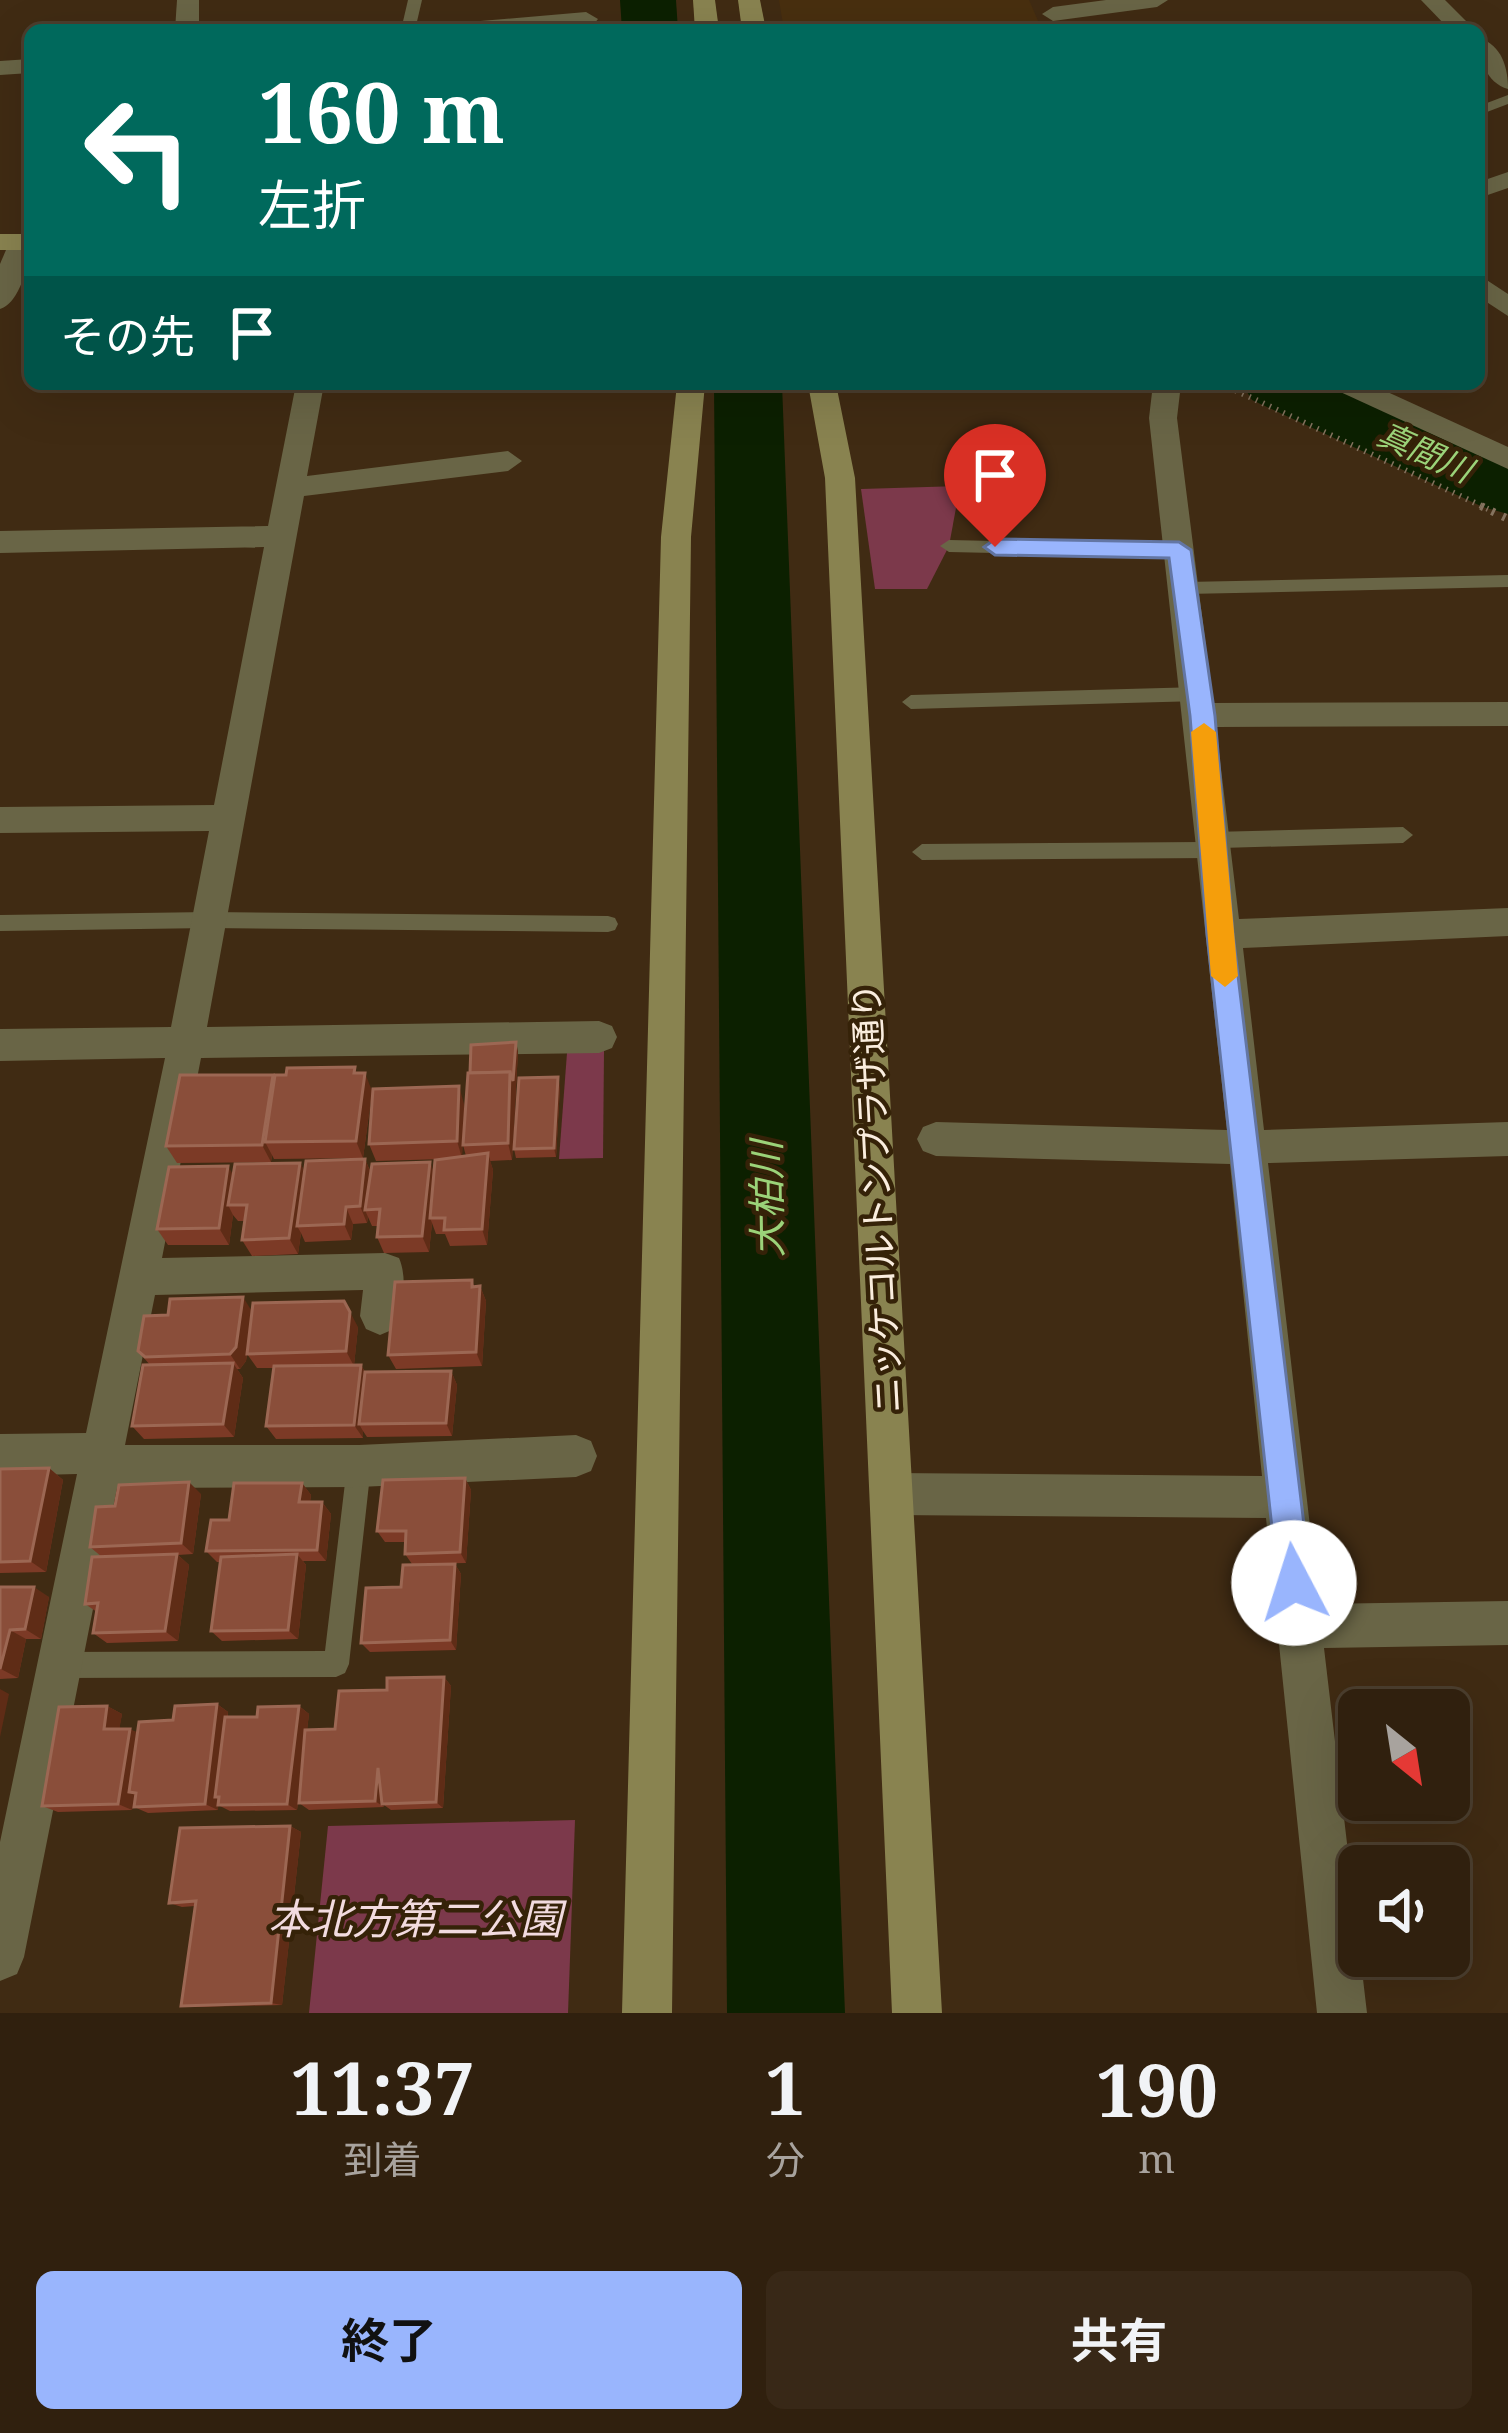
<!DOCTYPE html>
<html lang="ja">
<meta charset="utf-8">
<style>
body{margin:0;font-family:"Noto Serif","Noto Sans JP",serif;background:#382817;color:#f1f3f6;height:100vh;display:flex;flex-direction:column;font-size:45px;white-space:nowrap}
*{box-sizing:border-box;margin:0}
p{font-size:39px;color:#a8a39e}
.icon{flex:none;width:66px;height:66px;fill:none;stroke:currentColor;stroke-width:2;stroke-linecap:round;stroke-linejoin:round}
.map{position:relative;height:2013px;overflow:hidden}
.details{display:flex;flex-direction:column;background:#30200e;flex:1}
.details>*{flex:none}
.top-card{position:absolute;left:24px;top:24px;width:1461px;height:366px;border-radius:18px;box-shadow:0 12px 48px #0002,0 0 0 3px #4b3e2e;background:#00695c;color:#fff;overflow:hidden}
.needle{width:78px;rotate:150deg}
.controls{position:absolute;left:1338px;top:1689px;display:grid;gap:24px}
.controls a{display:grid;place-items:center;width:132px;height:132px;border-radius:18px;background:#30200e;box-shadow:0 12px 48px #0002,0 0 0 3px #4b3e2e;font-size:60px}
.pin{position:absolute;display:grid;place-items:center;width:102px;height:102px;color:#fff;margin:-123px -51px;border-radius:50% 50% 50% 0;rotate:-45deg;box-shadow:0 0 12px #0007}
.pin .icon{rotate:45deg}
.me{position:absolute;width:132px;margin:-66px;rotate:355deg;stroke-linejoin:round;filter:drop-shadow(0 0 9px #0008)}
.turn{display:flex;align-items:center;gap:42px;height:252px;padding:0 36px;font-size:54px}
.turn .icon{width:156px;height:156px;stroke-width:2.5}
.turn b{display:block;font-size:84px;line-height:102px}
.then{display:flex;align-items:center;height:114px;padding:0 36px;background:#0003;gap:24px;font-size:45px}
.eta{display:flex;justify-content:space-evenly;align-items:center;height:204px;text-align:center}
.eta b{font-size:72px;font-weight:700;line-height:84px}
.cta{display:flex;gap:24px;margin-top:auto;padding:24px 36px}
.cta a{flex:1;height:138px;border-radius:18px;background:#99b5fd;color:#111;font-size:48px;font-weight:700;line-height:138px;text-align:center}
.cta a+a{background:#382817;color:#f1f3f6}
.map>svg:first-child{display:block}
.built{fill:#482f0f}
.green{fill:#7c394b}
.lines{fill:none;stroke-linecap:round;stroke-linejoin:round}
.river{fill:#0c2000;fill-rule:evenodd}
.path-far1{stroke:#85735f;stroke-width:6;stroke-dasharray:1.5 6;stroke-linecap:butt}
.path{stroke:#85735f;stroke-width:8;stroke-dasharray:3 9;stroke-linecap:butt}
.lane{fill:#696546;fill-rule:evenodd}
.street{fill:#696546;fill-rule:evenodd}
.secondary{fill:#898350;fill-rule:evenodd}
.wall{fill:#7c3a26}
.shaded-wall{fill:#5f2c16}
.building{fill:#8a4e3a;stroke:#9c6753;stroke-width:3}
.route{fill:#99b5fd;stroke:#6376a4;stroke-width:3}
.slow{fill:#f59e0b}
.labels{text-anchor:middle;stroke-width:9;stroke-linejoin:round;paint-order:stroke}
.far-water-label{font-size:33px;font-style:italic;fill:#9bd379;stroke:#352208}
.street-label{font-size:36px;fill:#faedde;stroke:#352208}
.water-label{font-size:39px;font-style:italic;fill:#9bd379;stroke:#352208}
.near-park-label{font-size:42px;font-style:italic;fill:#f2dbdf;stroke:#352208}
</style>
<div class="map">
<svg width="1508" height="2013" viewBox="0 0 1508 2013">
<rect width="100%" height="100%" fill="#402b13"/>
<!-- built -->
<polygon class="built" points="779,0 1029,0 1042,30 784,30"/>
<!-- green -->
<g class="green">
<polygon points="960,486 949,546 927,589 875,589 861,489"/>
<polygon points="604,1051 603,1158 559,1159 567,1053"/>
<polygon points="575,1820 568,2013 309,2013 328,1826"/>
</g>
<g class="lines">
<!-- river -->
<g class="river">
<polygon points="620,0 676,0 678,30 622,30"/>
<polygon points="714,384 782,384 845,2013 727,2013"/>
<polygon points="1242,384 1335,384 1508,462 1508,514 1483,507 1252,400"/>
</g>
<!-- path-far1 -->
<polyline class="path-far1" points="1222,384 1488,509"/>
<!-- path -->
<polyline class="path" points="1481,506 1508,519"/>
<!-- lane -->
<g class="lane">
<polygon points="408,0 422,0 415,30 401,30"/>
<polygon points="1508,95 1508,104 1479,115 1479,106"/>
<polygon points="949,540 1179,545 1188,551 1179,557 949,552 940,546"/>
<polygon points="1508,575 1508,587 1186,594 1177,588 1186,582"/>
<polygon points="1200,687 1209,694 1200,701 911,709 902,702 911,695"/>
<polygon points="1403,827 1413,835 1403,843 1221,848 1219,856 1212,858 922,860 912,852 922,844 1203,842 1205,834 1212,832"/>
<polygon points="209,912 608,916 615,918 618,924 615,930 608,932 209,928 0,931 0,915"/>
<polygon points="359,1454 368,1457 371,1466 349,1664 345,1673 336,1677 59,1678 50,1674 46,1665 50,1656 59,1652 325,1651 347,1466 350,1457"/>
</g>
<!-- street -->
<g class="street">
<polygon points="177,0 199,0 199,30 175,30"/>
<polygon points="1106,0 1168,0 1157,7 1053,21 1042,14 1053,7"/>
<polygon points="1421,0 1445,0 1475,30 1450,30"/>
<polygon points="586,12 598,19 594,24 538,30 445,30 457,23"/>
<path d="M1479 38C1502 45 1508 68 1508 89 1486 83 1479 59 1479 38Z"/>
<polygon points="30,59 30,73 0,75 0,61"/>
<polygon points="1508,172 1508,188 1479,198 1479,182"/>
<path d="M21 234 30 236C30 258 22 302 0 309V264L12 236Z"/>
<polygon points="1479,275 1508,294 1508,316 1479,297"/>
<path d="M296 384H324L307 476 508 451 522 461 508 471 304 496 207 1027 599 1021 612 1026 617 1037 612 1048 599 1053 201 1058 162 1258 385 1253 399 1258C408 1279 403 1308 394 1329L380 1335 366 1329 360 1316 363 1290 155 1295 125 1445H359L576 1435 591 1441 597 1456 591 1471 576 1477 359 1487 117 1488 24 1957 17 1974 0 1981V1842L77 1474 0 1476V1434L86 1433 165 1058 0 1061V1029L171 1027 209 831 0 833V807L214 805 264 547 0 553V531L268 526Z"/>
<polygon points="1153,384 1181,384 1177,418 1213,703 1508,702 1508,726 1216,727 1239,919 1508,908 1508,936 1243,948 1264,1130 1508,1122 1508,1156 1268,1163 1319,1604 1508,1601 1508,1645 1324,1648 1367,2013 1317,2013 1266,1518 892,1515 877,1509 871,1494 877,1479 892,1473 1262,1476 1230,1164 936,1156 923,1151 917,1139 923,1127 936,1122 1227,1130 1149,418"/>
<polygon points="1332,384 1370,384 1508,447 1508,469 1336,390"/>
</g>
<!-- secondary -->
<g class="secondary">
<polygon points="693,0 715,0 719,30 695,30"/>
<polygon points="738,0 760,0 766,30 742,30"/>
<rect x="0" y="234" width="30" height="16"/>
<polygon points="677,384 705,384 691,537 672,2013 622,2013 661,537"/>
<polygon points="808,384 836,384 855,478 942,2013 892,2013 825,478"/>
</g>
</g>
<!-- wall -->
<g class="wall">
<polygon points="518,1051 512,1160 490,1161 493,1170 487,1245 450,1246 445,1234 436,1234 432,1223 429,1252 384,1253 377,1237 378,1226 372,1226 368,1217 367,1223 353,1224 351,1240 305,1242 301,1233 298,1254 252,1256 242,1240 245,1221 238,1221 233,1215 229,1245 168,1245 157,1229 233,1174 300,1163 304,1171 365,1159 371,1173 430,1162 434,1174 445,1159 376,1161 369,1144 464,1104 462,1156 466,1156 463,1145"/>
<polygon points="358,1073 372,1091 363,1158 274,1159 272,1155 271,1162 177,1163 166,1146 273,1075 275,1079"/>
<polygon points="560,1086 556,1157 516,1158 514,1149"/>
<polygon points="472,1280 474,1286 480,1286 486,1301 482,1366 396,1369 388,1355"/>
<polygon points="252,1312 358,1327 354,1365 361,1365 365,1372 451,1371 457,1385 452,1436 367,1437 363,1431 363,1438 276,1439 266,1426 274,1368 257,1368 247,1354 246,1361 240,1369 237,1369 243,1378 234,1437 144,1439 132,1426 150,1365 138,1351"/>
<polygon points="49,1468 63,1480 46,1572 0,1573 0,1469"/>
<polygon points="465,1478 471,1490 466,1563 412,1564 405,1554 405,1542 385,1542 377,1531"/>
<polygon points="302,1483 311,1495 310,1502 322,1502 331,1514 326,1561 303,1561 306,1565 298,1639 222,1641 211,1631 221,1562 217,1562 206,1551"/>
<polygon points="201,1494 193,1554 178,1555 189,1565 178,1641 107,1643 93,1633 97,1612 85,1604 102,1557 90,1547 115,1506"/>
<polygon points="455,1564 461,1574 456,1650 370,1652 361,1643 401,1587"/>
<polygon points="0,1587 49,1597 41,1639 26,1639 18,1678 0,1679"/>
<polygon points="444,1677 451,1686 443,1808 391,1810 384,1805 384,1807 309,1810 299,1803 301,1779 297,1810 230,1811 218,1805 218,1810 148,1813 134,1807 135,1795 132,1810 58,1812 42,1806 107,1706 122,1714 119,1729 137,1732 217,1704 228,1712 228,1717 257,1717 299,1706 309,1714 307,1730 335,1729 387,1690"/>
<polygon points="290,1826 301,1832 282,2005 195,2007 181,2006 195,1906 182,1907 169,1903"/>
</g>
<!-- shaded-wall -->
<g class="shaded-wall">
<polygon points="516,1042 518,1051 512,1160 508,1143 510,1072"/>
<polygon points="365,1073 372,1091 363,1158 356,1141"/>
<polygon points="273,1075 281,1093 265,1142 272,1155 271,1162 262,1145"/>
<polygon points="558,1077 560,1086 556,1157 554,1148"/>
<polygon points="459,1086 464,1104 462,1158 457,1141"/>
<polygon points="488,1153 493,1170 487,1245 482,1229"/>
<polygon points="365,1159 372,1176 365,1210 368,1217 367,1223 360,1206"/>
<polygon points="430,1162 436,1179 430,1218 432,1223 429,1252 422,1236"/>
<polygon points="300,1163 309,1180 297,1226 301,1233 298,1254 289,1238"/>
<polygon points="228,1166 238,1183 228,1205 233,1215 229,1245 219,1228"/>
<polygon points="346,1207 353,1224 351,1240 344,1224"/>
<polygon points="480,1286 486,1301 482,1366 476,1352"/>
<polygon points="243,1297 253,1313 246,1361 240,1369 230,1354"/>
<polygon points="350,1312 358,1327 354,1366 346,1351"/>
<polygon points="233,1363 243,1378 234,1437 223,1424"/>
<polygon points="361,1365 369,1379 359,1424 363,1431 363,1438 354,1425"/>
<polygon points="451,1371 457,1385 452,1436 446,1423"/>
<polygon points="49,1468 63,1480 46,1572 30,1561"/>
<polygon points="465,1478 471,1490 466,1563 460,1552"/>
<polygon points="189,1482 201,1494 193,1554 181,1543"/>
<polygon points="302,1483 311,1495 308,1513 299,1502"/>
<polygon points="322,1502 331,1514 326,1561 317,1550"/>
<polygon points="177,1554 189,1565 178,1641 165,1631"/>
<polygon points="297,1554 306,1565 298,1639 288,1630"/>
<polygon points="455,1564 461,1574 456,1650 450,1640"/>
<polygon points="34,1587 49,1597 41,1639 25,1629"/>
<polygon points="10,1630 26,1639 18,1678 1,1669"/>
<polygon points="444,1677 451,1686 443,1808 436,1802"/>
<polygon points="0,1689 9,1694 0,1737"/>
<polygon points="217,1704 228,1712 219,1797 215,1797 219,1799 218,1810 205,1804"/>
<polygon points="107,1706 122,1714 118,1737 104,1729"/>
<polygon points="299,1706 309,1714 297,1810 287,1804"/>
<polygon points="130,1729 144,1736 129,1792 135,1795 132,1810 118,1804"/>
<polygon points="378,1768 386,1775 384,1807 375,1801"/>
<polygon points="290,1826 301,1832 282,2005 271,2003"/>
</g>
<!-- building -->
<g class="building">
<polygon points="516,1042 513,1081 510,1072 470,1073 471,1045"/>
<polygon points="355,1067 354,1073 365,1073 356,1141 265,1142 275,1075 286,1075 287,1068"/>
<polygon points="510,1072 508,1143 463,1145 468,1073"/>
<polygon points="180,1075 273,1075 262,1145 166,1146"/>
<polygon points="558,1077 554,1148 514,1149 519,1078"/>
<polygon points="459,1086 457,1141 369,1144 373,1089"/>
<polygon points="488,1153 482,1229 444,1230 445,1218 430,1218 435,1160"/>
<polygon points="365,1159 360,1206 346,1207 344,1224 297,1226 306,1161"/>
<polygon points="430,1162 422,1236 377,1237 380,1209 365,1210 372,1164"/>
<polygon points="300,1163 289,1238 242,1240 247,1205 228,1205 235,1164"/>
<polygon points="228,1166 219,1228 157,1229 169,1167"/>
<polygon points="472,1280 472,1287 480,1286 476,1352 388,1355 395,1282"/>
<polygon points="243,1297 236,1347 230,1354 145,1357 138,1351 144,1316 168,1315 170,1299"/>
<polygon points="344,1301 350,1312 346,1351 247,1354 253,1303"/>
<polygon points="233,1363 223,1424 132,1426 143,1365"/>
<polygon points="361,1365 354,1425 266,1426 274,1366"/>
<polygon points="451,1371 446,1423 359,1424 365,1372"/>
<polygon points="49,1468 30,1561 0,1562 0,1469"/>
<polygon points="465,1478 460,1552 405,1554 406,1531 377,1531 383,1480"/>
<polygon points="189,1482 181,1543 90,1547 96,1507 115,1506 119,1485"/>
<polygon points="234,1483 302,1483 299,1502 322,1502 317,1550 206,1551 211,1520 229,1520"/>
<polygon points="177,1554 165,1631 93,1633 98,1603 85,1604 92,1557"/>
<polygon points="297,1554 288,1630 211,1631 221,1557"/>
<polygon points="455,1564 450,1640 361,1643 366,1588 401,1587 403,1565"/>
<polygon points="0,1587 34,1587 25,1629 10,1630 0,1669"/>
<polygon points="444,1677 436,1802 382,1804 378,1768 375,1801 299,1803 305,1730 335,1729 339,1691 387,1690 387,1678"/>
<polygon points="217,1704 205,1804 134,1807 136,1793 129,1792 139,1722 173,1720 175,1706"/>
<polygon points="107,1706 104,1729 130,1729 118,1804 42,1806 59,1707"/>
<polygon points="299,1706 287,1804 218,1805 219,1797 215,1797 225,1717 257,1717 258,1707"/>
<polygon points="290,1826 271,2003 181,2006 196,1901 169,1903 180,1828"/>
</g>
<!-- route -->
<polygon class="route" points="995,539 1179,542 1191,550 1215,716 1233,934 1311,1583 1306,1594 1294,1599 1283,1594 1278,1583 1207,934 1190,716 1169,558 995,555 984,547"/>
<!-- slow -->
<polygon class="slow" points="1204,723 1216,732 1238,976 1225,987 1211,976 1191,732"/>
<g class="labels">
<!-- far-water labels -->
<g class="far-water-label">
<text transform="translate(1425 452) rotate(24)" y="12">真間川</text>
</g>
<!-- street labels -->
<g class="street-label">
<text transform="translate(877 1198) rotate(-93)" y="13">ニッケコルトンプラザ通り</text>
</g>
<!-- water labels -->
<g class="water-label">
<text transform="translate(767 1199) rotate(-91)" y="14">大柏川</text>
</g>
<!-- near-park labels -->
<g class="near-park-label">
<text x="415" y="1934">本北方第二公園</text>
</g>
</g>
</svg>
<div class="controls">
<a><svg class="needle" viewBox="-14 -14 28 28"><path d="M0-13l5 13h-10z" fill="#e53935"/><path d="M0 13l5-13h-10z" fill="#a8a39e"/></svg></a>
<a><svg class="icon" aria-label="sound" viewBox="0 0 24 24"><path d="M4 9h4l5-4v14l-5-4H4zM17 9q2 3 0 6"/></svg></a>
</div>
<div class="pin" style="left:995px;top:547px;background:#d93025"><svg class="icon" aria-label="arrive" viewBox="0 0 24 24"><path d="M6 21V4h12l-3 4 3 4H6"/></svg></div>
<svg class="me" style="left:1294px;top:1583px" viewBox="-20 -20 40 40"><circle r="19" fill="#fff"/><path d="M0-13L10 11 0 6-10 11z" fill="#99b5fd"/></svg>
<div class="top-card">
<div class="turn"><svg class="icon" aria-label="left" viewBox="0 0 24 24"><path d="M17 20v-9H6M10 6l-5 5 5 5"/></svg><div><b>160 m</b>左折</div></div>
<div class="then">その先<svg class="icon" aria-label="arrive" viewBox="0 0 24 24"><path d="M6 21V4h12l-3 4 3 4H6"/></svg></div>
</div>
</div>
<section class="details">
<div class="eta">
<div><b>11:37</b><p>到着</p></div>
<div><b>1</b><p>分</p></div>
<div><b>190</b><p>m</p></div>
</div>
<div class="cta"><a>終了</a><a>共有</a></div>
</section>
